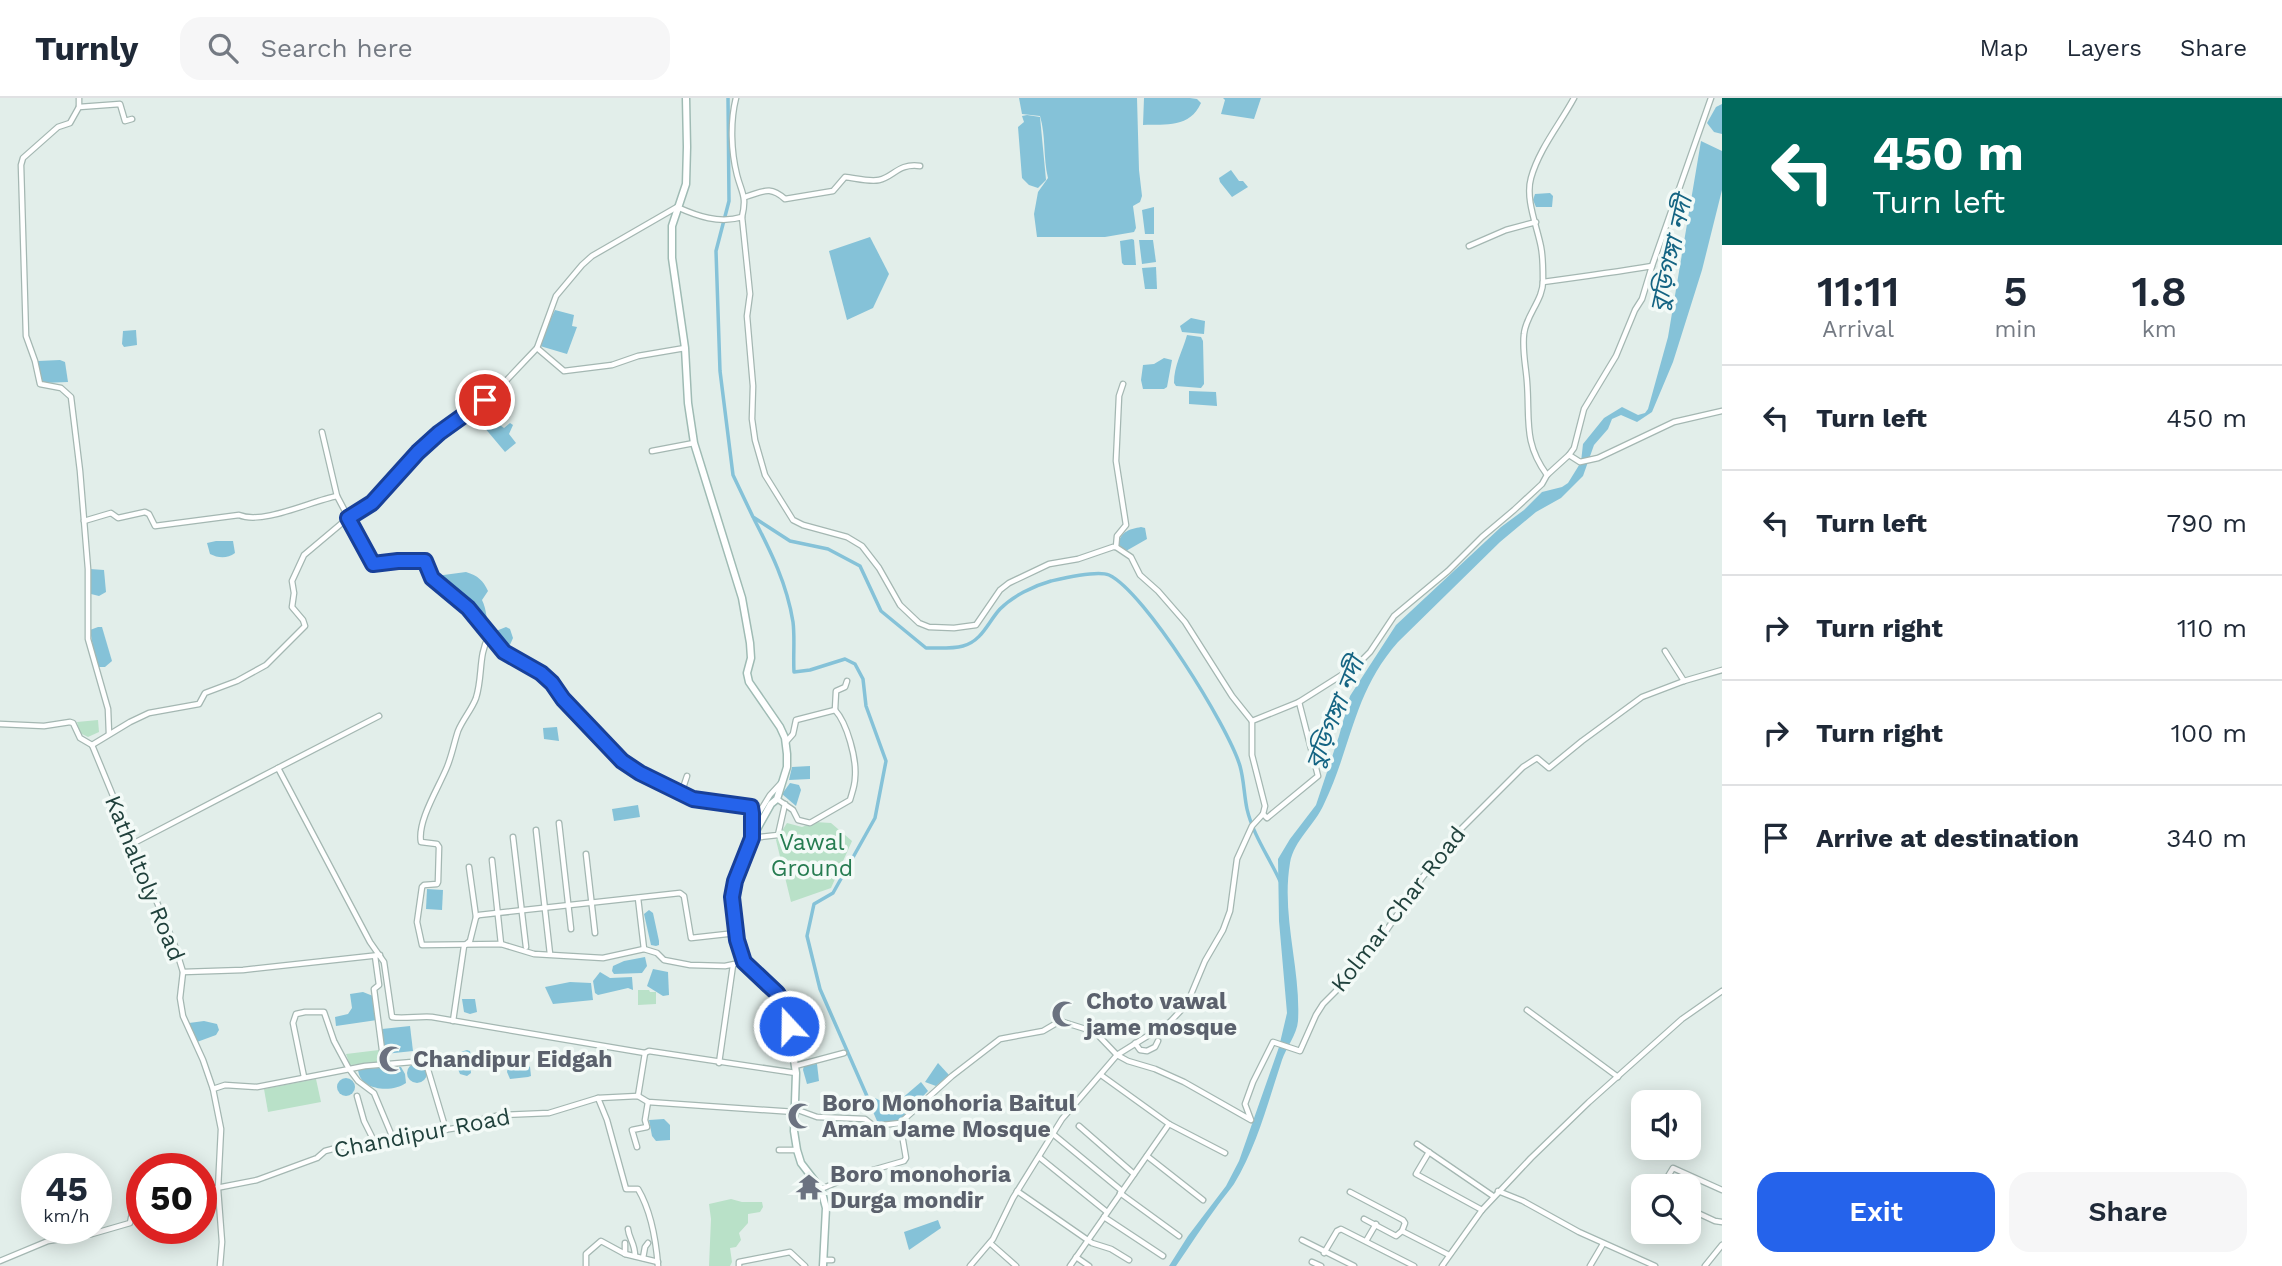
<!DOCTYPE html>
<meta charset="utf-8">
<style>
body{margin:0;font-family:"Work Sans","Noto Sans Bengali",sans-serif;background:#f6f6f7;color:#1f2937;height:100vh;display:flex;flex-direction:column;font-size:26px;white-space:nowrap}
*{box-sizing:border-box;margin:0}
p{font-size:23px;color:#747a83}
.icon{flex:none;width:38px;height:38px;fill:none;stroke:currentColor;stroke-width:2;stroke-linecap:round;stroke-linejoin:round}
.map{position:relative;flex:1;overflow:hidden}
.panel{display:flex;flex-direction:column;background:#fff;width:560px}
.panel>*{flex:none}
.top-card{background:#00695c;color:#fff;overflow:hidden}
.fabs{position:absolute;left:1631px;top:992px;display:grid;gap:14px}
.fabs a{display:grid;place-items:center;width:70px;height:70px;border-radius:14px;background:#fff;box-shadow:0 4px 18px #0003;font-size:35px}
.speed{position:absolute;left:21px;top:1055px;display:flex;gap:14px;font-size:35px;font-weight:700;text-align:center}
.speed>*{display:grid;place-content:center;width:91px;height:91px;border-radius:50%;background:#fff;box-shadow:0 4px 18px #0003;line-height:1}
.speed small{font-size:18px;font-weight:400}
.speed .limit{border:10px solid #d22;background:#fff;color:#111}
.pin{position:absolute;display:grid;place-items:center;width:60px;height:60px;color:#fff;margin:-30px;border:4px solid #fff;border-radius:50%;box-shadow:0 2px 7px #0007}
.me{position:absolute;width:77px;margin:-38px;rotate:339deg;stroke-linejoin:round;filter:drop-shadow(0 0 5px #0008)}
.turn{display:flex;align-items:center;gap:24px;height:147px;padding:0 35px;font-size:32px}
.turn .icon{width:91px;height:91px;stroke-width:2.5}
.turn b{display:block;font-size:49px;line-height:60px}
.eta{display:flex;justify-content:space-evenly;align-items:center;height:119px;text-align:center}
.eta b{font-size:42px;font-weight:600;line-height:49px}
.cta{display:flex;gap:14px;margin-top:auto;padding:14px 35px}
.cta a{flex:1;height:80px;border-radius:21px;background:#2563eb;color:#fff;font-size:28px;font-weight:600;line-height:80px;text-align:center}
.cta a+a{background:#f6f6f7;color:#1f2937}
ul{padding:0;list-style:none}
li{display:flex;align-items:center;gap:21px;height:105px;padding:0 35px;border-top:2px solid #e0e1e3}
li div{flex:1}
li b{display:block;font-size:26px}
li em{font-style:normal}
header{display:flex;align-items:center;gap:42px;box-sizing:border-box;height:98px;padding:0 35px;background:#fff;border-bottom:2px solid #e0e1e3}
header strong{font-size:33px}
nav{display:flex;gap:38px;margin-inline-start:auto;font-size:24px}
.search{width:490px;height:63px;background:#f6f6f7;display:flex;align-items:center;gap:18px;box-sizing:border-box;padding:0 24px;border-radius:21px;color:#747a83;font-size:26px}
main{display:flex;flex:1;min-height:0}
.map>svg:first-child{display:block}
.green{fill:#b9e1c8}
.water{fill:#85c2d8}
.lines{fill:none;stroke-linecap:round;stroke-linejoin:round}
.canal{stroke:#85c2d8;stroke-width:3.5}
.minor-casing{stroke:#a4b7b2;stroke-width:7}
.secondary-casing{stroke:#9fbbb4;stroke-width:9}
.minor{stroke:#fff;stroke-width:4.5}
.secondary{stroke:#fff;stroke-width:6}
.route-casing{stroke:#184099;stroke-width:18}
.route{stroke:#2563eb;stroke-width:12}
.labels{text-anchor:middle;stroke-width:7;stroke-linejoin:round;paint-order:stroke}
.park-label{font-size:23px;fill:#267c51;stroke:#f3faf7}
.street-label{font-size:23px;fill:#20413c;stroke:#f3faf7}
.worship-label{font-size:23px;font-weight:bold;fill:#5b616d;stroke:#f3faf7;text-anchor:start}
.water-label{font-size:24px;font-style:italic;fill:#146483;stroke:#f3faf7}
</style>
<header>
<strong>Turnly</strong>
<div class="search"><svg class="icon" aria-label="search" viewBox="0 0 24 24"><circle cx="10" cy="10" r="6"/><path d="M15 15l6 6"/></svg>Search here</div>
<nav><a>Map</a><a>Layers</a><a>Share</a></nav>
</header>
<main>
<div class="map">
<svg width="1722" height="1168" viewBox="0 0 1722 1168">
<rect width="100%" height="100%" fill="#e2eeea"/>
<!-- green -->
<g class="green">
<polygon points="98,622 99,634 88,639 80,635 77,624"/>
<polygon points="815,724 831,725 852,743 831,790 791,804 776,742 787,725 802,729"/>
<polygon points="638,892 649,892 650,894 656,894 656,906 638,907"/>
<polygon points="379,952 380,965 350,967 346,956"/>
<polygon points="316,981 321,1004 268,1014 264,991"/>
<polygon points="731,1101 742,1104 762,1104 763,1109 760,1114 748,1116 748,1125 739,1135 741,1142 736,1149 730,1150 732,1164 730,1168 709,1168 711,1121 709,1106"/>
</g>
<!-- water -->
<g class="water">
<path d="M1019 0H1137L1139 72 1142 98 1140 104 1133 108 1136 130 1134 134 1105 139H1037L1034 116 1038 94 1048 80C1043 59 1046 38 1040 18L1022 16Z"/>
<path d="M1144 0H1190L1197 1 1201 5C1190 30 1166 26 1143 27Z"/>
<polygon points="1223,0 1261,0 1254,21 1221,16 1225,2"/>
<polygon points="1722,6 1722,36 1714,34 1707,25 1716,9"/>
<polygon points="1027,17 1040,19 1046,82 1038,90 1029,87 1022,80 1018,29 1024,24 1022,18"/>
<path d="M1701 43 1722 53V92L1702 172 1673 264 1652 314 1637 324 1621 317 1612 321 1608 331 1594 347 1583 378 1561 400 1536 414 1500 444 1398 544C1353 595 1352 648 1324 706 1315 727 1294 742 1290 765 1281 818 1301 871 1298 923 1297 936 1286 950 1282 962 1268 1004 1257 1048 1234 1086 1229 1093 1223 1100 1218 1107 1203 1127 1190 1148 1176 1168H1169L1188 1138 1226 1088 1239 1063 1279 949 1287 915 1279 823 1278 761 1290 741 1316 707 1339 638 1350 598 1396 527 1501 429 1524 412 1542 394 1562 389 1568 385 1581 364 1583 346 1604 320 1622 309 1638 317 1645 315 1648 311 1668 239Z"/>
<polygon points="1231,72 1239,83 1243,83 1248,89 1232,99 1220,84 1219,80"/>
<polygon points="1550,95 1553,98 1552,109 1536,109 1533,102 1535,96"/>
<polygon points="1154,109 1154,136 1145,136 1142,112"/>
<polygon points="870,139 889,176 873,210 847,222 829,153"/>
<polygon points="1132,141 1134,142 1136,167 1124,167 1122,165 1120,143"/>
<polygon points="1139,142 1153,142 1156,164 1142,166"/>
<polygon points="1156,169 1157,191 1145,191 1142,170"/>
<polygon points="555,212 574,217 572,228 577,229 567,256 540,248 544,234"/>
<polygon points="1191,220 1205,223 1204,236 1182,234 1180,228"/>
<polygon points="136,232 137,247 124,249 122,246 123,233"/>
<path d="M1187 237 1201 239 1203 243 1204 286 1201 290 1176 288 1174 285C1174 267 1182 255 1187 237Z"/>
<polygon points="1164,260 1172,262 1167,289 1164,291 1143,291 1141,282 1143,267 1154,266"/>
<polygon points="60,262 65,264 68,284 43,285 39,278 38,263"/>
<polygon points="1189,293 1216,294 1217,308 1189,306"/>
<polygon points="493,322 504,330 510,325 513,327 509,336 516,345 505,354 484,329"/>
<path d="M1141 429 1145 430 1147 441 1126 453 1118 446C1121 433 1130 431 1141 429Z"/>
<path d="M216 443H233L235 455C227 461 218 460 210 456L207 445Z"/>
<polygon points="90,471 104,472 106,494 99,498 91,496"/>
<path d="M466 474C478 478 483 482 488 493L482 502C487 512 486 522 490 533H487L475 515 477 510 471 506 467 507 456 494 438 482 436 478Z"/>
<polygon points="98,529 102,529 112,563 105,569 98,569 96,566 90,532"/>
<polygon points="506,529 510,531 513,540 509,549 496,533"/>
<polygon points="557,629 559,643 544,641 543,630"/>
<polygon points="810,668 810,681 789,682 792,669"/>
<polygon points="790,685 799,687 801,692 796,708 782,696"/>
<polygon points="638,707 640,719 614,723 612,711"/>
<polygon points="427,791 443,792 442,812 426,811"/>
<polygon points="649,812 653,815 659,843 659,847 656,848 651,847 644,816"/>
<polygon points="645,859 647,868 642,875 614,876 612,873 613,868 624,863"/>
<polygon points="653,871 668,874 669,897 663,898 647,888"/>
<polygon points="600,874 610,880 632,879 633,892 628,890 598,897 595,895 593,883"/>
<polygon points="570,884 591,885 593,902 553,906 545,889"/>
<polygon points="363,894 373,898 377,922 336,928 335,919 348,916 352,910 350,896"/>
<polygon points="462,901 475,901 477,914 470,916 464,914"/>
<polygon points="204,923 217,926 219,932 216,937 197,944 189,925"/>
<polygon points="410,928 413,953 385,956 382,931"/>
<path d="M467 952 470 953C472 961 470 967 471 975L467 978 460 976 455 964 457 955Z"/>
<polygon points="938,965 949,977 936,988 925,984"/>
<circle cx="417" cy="975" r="10"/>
<polygon points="817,966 819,983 807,986 803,972 804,967"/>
<polygon points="527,967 530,969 531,978 528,979 510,981 507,974 508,969"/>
<path d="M401 969 405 976 406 985C392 995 359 993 358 971Z"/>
<circle cx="346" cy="989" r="9"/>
<polygon points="921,984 928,993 908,1014 900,1002"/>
<polygon points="875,1000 881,1003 901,1004 906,1017 893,1026 877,1023 868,1002"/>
<polygon points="664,1021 670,1027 670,1042 656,1043 652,1038 649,1022"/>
<polygon points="938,1122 941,1130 909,1152 904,1134"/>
</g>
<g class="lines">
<!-- canal -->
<g class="canal">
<path d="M728 0 729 103 716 153 720 273 733 377 753 419 790 443 828 451 860 468 881 513 926 550C938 550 952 551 963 548 982 543 988 524 1000 511 1013 498 1033 488 1051 483 1064 480 1097 472 1109 477 1145 494 1228 628 1240 668 1244 682 1244 697 1247 711 1253 737 1269 759 1280 783"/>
<path d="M754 421C771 454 787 486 793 524 795 540 793 557 794 574L810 572 845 561 855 566 863 581 866 608 886 663 875 720 833 795 814 806 807 838 820 891 870 1005"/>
</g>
<!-- minor casing -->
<g class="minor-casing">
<g id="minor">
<polyline points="79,0 79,9 70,25 58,29 23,60 21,67 26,238 35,263 40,286 61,290 71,299 80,373 88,471 88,541 108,611 109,636"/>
<path d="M736 0C730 24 731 53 737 77 742 96 747 98 742 119"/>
<polyline points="79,9 120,6 125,23 132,21"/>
<path d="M745 99C763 94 769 87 785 101L833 93 845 79C855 80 869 84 879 82 894 79 898 65 920 68"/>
<polyline points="1469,148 1506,132 1536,124"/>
<polyline points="1652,168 1711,0"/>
<path d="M1543 184C1580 179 1616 174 1652 168L1642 201 1635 212 1616 258 1584 311 1574 350 1569 357"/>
<polyline points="537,250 564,273 612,267 638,258 685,250"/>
<polyline points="322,334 337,398 373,466 398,462 425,463 428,465 432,480 468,510 504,554 528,565 552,585 563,601 622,663 640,675 693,701 751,709 752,715 752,740 778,737 785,706"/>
<polyline points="652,353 694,345"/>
<path d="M1547 377C1523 344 1530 322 1527 284 1526 269 1522 252 1524 236 1526 216 1544 202 1543 181 1543 171 1543 159 1541 149 1537 128 1525 101 1531 80 1539 51 1560 26 1574 0"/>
<path d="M84 423 111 415 118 420 145 414 149 416 155 428 239 417C263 427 311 403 337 398"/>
<polyline points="1116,449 1117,438 1126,427 1116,363 1119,298 1123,286"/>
<path d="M489 538C478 557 483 578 476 600 472 611 463 621 458 633 454 645 452 657 447 669 439 689 417 723 421 744L437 746 439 749 438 784 437 786 424 787 422 789 417 824 422 847 501 846 534 856 603 860 644 851 657 855 664 862 690 867 725 868 744 864"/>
<polyline points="1665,553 1684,583"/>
<polyline points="835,612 836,593 845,589 847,583"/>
<polyline points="0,626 44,628 70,624 73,625 80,640 92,647"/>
<path d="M92 647 130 624 149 615 199 606 205 595 237 583 266 567 305 528 303 522 292 509 294 495 292 483 304 457 348 420 372 405 418 354 439 335 501 288 537 250 556 198 582 167 592 158 677 109C697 118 719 126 742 119L750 196 747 218 753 288 752 321 755 342 765 377 793 422 803 427 847 439 862 448 879 470 900 507 919 525 929 529 954 530 976 527 1000 492 1009 485 1049 466 1078 461 1113 449H1116L1131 459 1140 477 1158 493 1185 524 1232 598 1252 623"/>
<polyline points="92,647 175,848 183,874 180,900 183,918 203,962 213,991 221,1031 218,1091 222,1144 220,1168"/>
<polyline points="278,670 379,618"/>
<polyline points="681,696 687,678"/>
<path d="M777 701 793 712 798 722 810 725 850 702C852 695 855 687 855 680 857 661 847 625 835 612L796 622 793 636 786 644"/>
<polyline points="1263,716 1267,720 1318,678 1299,604"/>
<polyline points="754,723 770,697 781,685"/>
<polyline points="559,725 571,831"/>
<polyline points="536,732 550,856"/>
<polyline points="513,739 526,849"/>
<path d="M134 745 278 670 370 844 384 864 392 919C402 921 420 918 432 919L645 955"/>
<polyline points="586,756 595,835"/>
<polyline points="492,762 501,846"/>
<polyline points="469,769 476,819"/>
<polyline points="638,800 644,851"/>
<polyline points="375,858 379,887 374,891 384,967"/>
<polyline points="183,874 243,872 380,857"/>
<polyline points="1527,912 1618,979"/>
<polyline points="453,923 464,848 470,843 476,819 479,817 680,795 684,798 691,840 736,835"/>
<polyline points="1135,945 1140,952 1147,953 1155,949 1158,943"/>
<polyline points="719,965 733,867"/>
<polyline points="795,968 844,955"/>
<polyline points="1101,977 1169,1026 1225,1055"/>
<polyline points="304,979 293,925 296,916 305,914 324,914 334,943 349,971 358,983 374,995 392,1038"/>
<polyline points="213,991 225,987 257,989 365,968 424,963 426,965 446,1032"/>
<polyline points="357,998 364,1023 375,1045"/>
<polyline points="638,998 645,955 649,953 796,975"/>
<path d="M598 1000 607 1022 626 1091H638C651 1113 656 1142 658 1168"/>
<polyline points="795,1011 817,1019 865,1021 874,1028 900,1025 952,978 1000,941 1043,933 1060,923 1095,934 1117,957 1128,963 1155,971 1184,984 1251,1022 1245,1006 1253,984 1273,944 1300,953 1316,917 1323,906 1336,893 1345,875 1364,853 1384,836 1422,780 1461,731 1523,669 1537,660 1549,670 1582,643 1642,599 1684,583 1722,572"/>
<polyline points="1079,1028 1134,1076"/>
<polyline points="1053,1036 1122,1093"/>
<polyline points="1417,1046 1493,1098"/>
<polyline points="637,1049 632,1032 647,1029 645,1022 648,1004"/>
<polyline points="779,1052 797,1052"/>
<polyline points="1429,1054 1416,1076 1482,1112"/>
<polyline points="1147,1058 1203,1102"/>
<polyline points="1039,1059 1107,1114"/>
<polyline points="1662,1088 1673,1070 1722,1092"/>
<polyline points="821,1091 852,1078 904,1063 906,1060 900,1025"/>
<polyline points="201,1093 257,1082 317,1060 325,1053 340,1049 366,1048 404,1034 430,1034 463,1029 486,1020 501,1017 549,1015 598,1000 638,998 648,1004 795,1014"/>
<polyline points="1017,1093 1092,1145 1111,1151 1129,1162"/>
<polyline points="1498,1093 1523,1103 1579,1134 1655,1168"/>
<polyline points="1350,1094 1403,1122 1405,1125 1402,1133 1449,1157"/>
<polyline points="1120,1095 1179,1138"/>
<polyline points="826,1110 842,1108"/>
<polyline points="1689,1111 1715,1123 1722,1124"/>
<polyline points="1104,1119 1163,1158"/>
<polyline points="1364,1121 1396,1138 1402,1133"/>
<path d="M628 1131C629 1141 635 1145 635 1158"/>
<polyline points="1302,1142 1354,1168"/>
<polyline points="1366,1143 1376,1126"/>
<polyline points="625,1145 625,1156 658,1164"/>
<polyline points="990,1145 1016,1168"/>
<polyline points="1324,1155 1337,1133 1341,1131 1414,1168"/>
<polyline points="1076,1159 1089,1168"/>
<polyline points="643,1160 645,1149 648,1145"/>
<polyline points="824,1162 832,1162"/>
<polyline points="0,1163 48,1143 92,1136 130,1125 134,1105 142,1104"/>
<polyline points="1312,1164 1321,1168"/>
<polyline points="586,1168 586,1156 601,1143 625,1156"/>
<polyline points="739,1168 739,1164 790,1154 805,1168"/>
<polyline points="970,1168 993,1141 1013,1100 1062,1021 1117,957 1170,924 1187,906 1205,863 1223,832 1230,813 1237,761 1252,728 1263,716 1265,708 1252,657 1252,623 1299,604 1356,568 1370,554 1394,518 1448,473 1482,439 1514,412 1542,386 1547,377 1569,357 1580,364 1598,360 1674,324 1722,313"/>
<polyline points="1070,1168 1169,1026"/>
<polyline points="1442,1168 1482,1112 1531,1060 1589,1004 1682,921 1722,893"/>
<polyline points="1590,1168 1603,1146"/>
<polyline points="1705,1168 1722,1147"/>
</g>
</g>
<!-- secondary casing -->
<g class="secondary-casing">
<polyline id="secondary" points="686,0 687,49 686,86 672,128 672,160 685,250 688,305 694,345 742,500 750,545 751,560 747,575 749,584 780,629 785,640 787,656 787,669 777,701 771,706 752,740 735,783 732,799 733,816 737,842 744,864 777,895 786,910 796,975 794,1033 797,1052 801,1065 821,1091 826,1110 823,1168"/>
</g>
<!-- minor -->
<use href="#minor" class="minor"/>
<!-- secondary -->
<use href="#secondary" class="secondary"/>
</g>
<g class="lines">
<!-- route casing -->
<g class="route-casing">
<polyline id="route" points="485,302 439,335 418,354 372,405 348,420 373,466 398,463 425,463 432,480 468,510 504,554 541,575 552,585 563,601 622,663 640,675 693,701 751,709 752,715 752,740 735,783 732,799 737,842 744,864 777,895 786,910 789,928"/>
</g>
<!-- route -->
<use href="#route" class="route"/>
</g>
<!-- icons -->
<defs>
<g id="mosque-bare" transform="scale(2.1)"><path d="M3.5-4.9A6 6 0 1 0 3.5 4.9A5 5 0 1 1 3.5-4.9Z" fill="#6b7280" stroke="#f3faf7" stroke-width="2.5" paint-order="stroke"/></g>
<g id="temple-bare" transform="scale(2.1)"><path d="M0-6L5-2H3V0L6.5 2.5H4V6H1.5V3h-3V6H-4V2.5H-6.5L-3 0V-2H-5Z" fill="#6b7280" stroke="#f3faf7" stroke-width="2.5" paint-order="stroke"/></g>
</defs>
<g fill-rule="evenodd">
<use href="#mosque-bare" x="1065" y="916"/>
<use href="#mosque-bare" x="392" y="961"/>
<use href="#mosque-bare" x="801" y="1018"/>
<use href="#temple-bare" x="809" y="1089"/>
</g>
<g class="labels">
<!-- park labels -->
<g class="park-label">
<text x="812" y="752">Vawal<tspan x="812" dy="26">Ground</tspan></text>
</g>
<!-- street labels -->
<g class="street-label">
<text transform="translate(145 780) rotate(68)" y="8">Kathaltoly Road</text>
<text transform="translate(1398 811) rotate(-52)" y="8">Kolmar Char Road</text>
<text transform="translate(422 1035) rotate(-11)" y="8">Chandipur Road</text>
</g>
<!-- worship labels -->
<g class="worship-label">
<text x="1086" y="911">Choto vawal<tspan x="1086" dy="26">jame mosque</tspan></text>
<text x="413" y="969">Chandipur Eidgah</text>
<text x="822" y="1013">Boro Monohoria Baitul<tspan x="822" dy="26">Aman Jame Mosque</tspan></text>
<text x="830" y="1084">Boro monohoria<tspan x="830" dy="26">Durga mondir</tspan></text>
</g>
<!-- water labels -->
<g class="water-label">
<text transform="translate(1671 156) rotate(-77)" y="8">বুড়িগঙ্গা নদী</text>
<text transform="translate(1335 615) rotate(-68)" y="8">বুড়িগঙ্গা নদী</text>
</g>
</g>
</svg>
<div class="fabs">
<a><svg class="icon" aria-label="sound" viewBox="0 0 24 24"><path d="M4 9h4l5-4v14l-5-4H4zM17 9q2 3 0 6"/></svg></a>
<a><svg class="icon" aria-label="search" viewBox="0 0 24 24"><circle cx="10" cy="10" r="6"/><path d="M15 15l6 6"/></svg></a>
</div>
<div class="speed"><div>45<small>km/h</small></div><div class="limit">50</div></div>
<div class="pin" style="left:485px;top:302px;background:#d93025"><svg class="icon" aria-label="arrive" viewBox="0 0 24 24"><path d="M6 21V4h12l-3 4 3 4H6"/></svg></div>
<svg class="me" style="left:789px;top:928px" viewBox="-20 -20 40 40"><circle r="17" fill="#2563eb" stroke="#fff" stroke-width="3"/><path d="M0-11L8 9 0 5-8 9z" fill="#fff"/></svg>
</div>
<section class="panel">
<div class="top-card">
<div class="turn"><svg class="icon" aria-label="left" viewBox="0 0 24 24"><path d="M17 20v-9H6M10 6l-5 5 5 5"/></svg><div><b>450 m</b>Turn left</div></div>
</div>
<div class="eta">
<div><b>11:11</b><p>Arrival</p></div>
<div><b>5</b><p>min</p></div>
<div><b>1.8</b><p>km</p></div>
</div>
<ul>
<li><svg class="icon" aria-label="left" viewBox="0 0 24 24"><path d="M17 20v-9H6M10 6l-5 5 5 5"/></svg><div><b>Turn left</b></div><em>450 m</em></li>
<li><svg class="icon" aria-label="left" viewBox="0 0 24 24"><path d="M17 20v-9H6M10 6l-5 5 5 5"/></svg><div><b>Turn left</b></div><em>790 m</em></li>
<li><svg class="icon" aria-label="right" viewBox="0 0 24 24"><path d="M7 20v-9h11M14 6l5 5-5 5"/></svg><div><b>Turn right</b></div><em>110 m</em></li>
<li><svg class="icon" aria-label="right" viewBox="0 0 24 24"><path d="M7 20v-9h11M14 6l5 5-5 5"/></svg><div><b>Turn right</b></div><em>100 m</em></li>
<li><svg class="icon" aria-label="arrive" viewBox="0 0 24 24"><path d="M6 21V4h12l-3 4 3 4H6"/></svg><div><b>Arrive at destination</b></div><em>340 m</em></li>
</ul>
<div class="cta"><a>Exit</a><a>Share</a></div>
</section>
</main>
